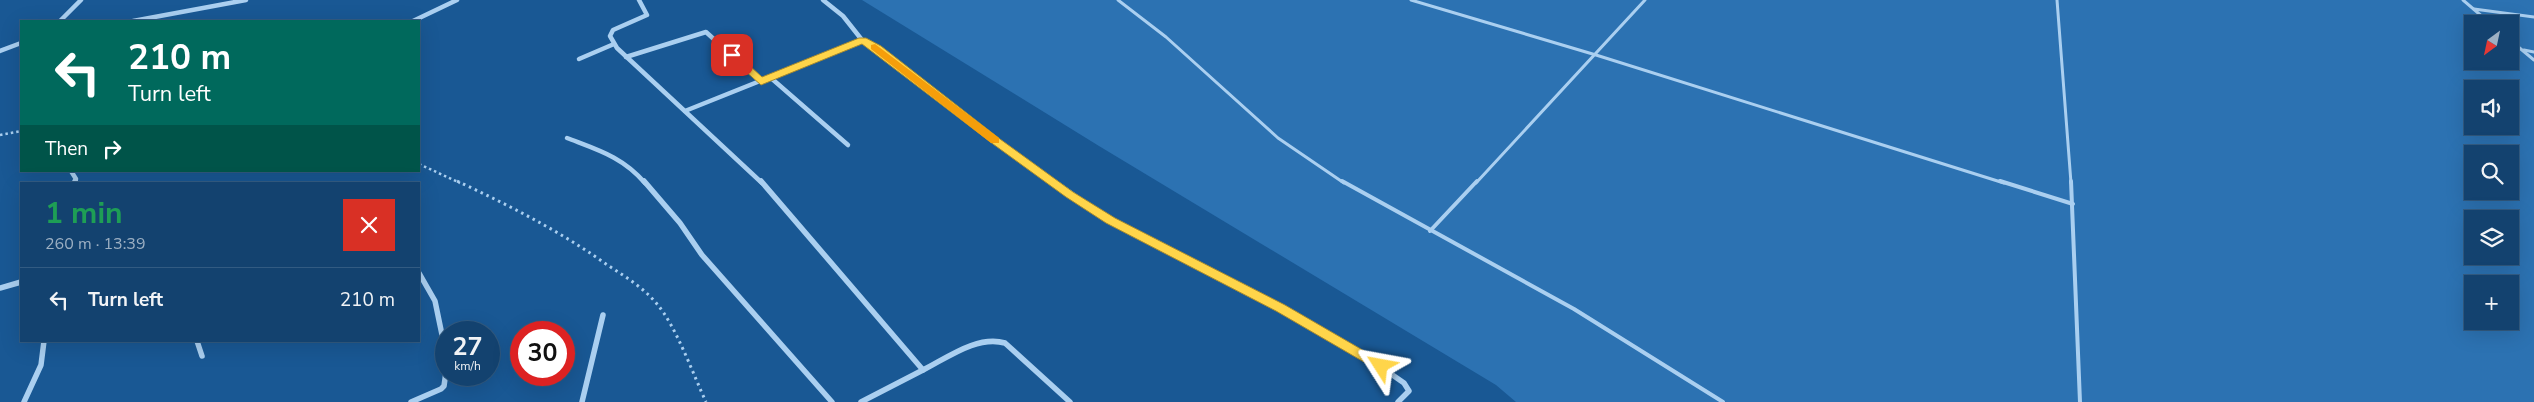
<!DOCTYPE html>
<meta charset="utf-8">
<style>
body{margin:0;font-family:"Nunito Sans",sans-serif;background:#204d77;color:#f1f3f6;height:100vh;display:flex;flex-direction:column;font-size:19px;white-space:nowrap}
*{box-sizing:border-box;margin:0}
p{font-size:16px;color:#9db0c3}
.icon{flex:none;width:28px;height:28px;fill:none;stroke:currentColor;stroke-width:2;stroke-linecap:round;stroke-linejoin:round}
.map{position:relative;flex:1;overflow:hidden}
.panel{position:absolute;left:20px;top:182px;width:400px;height:160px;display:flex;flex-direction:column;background:#13426f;border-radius:0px;box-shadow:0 5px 20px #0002,0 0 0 1px #325b82}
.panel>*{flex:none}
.top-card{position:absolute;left:20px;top:20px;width:400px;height:152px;border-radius:0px;box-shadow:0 5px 20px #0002,0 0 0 1px #325b82;background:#00695c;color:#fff;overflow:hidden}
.needle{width:32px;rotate:213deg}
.tools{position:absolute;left:2464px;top:15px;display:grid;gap:10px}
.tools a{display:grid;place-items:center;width:55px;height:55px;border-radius:0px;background:#13426f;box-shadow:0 5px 20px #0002,0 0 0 1px #325b82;font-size:25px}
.speed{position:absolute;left:435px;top:321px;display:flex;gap:10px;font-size:25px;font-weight:700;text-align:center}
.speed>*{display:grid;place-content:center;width:65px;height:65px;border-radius:50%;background:#13426f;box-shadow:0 5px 20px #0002,0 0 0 1px #325b82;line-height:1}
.speed small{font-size:12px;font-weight:400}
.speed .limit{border:8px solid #d22;background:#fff;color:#111}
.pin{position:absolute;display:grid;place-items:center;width:42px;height:42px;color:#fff;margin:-21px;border-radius:10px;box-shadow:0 2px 8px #0006}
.me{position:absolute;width:55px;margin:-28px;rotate:304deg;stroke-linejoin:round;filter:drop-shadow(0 0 4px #0008)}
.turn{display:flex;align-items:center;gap:18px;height:105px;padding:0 25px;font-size:22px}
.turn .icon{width:65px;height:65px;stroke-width:2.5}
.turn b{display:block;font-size:35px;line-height:42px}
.then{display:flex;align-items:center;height:48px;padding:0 25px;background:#0003;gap:10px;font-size:19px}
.round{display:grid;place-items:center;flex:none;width:52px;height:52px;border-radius:0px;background:#204d77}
.head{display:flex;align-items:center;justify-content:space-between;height:85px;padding:0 25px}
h1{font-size:30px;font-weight:700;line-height:38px;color:#1e9e55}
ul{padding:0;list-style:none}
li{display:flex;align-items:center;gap:15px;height:65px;padding:0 25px;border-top:1px solid #325b82}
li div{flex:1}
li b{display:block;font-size:19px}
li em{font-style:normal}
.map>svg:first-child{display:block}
.green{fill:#2c72b2;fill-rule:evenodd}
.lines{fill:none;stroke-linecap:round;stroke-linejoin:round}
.path-far1{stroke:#aacff0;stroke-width:2.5;stroke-dasharray:2.5 3;stroke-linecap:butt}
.path{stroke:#aacff0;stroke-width:3;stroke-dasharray:2.5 4;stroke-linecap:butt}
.lane-far1{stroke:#aacff0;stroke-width:3}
.lane{stroke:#aacff0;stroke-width:4}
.street-far1{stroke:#aacff0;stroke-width:4.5}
.street{stroke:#aacff0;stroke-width:5.5}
.route{fill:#ffd54a;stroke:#a68a30}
.slow{fill:#f59e0b}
</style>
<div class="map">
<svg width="2534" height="402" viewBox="0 0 2534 402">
<rect width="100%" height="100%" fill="#195894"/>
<!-- green -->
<path class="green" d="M862 0H2534V402H1516L1496 385 1099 146ZM2472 24H2510V61H2472ZM2472 89H2510V126H2472ZM2472 154H2510V191H2472ZM2472 219H2510V256H2472ZM2472 284H2510V321H2472Z"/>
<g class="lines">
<!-- path-far1 -->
<g class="path-far1">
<polyline points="0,135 21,131"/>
<polyline points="419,164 460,183"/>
</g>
<!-- path -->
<path class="path" d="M457 181C510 206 558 230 606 264 624 276 643 287 657 304 676 326 693 374 706 402"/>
<!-- lane-far1 -->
<g class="lane-far1">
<polyline points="1118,0 1166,37 1278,138 1344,183"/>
<polyline points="1411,0 1596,55 2004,183"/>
<polyline points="2057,0 2071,183"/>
<polyline points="2463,0 2491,24"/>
<polyline points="2474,9 2534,17"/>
<polyline points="2510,40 2534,60"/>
<polyline points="2524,50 2534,52"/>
<polyline points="1476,183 1645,0"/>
</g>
<!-- lane -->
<g class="lane">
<polyline points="1342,181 1574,309 1723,402"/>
<polyline points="2000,181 2073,204"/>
<polyline points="2071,181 2080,402"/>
<polyline points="1430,231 1477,181"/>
</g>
<!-- street-far1 -->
<g class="street-far1">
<polyline points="639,0 647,15 613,30 610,36 617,48 762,183"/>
<polyline points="823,0 843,16 862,40 1054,183"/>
<polyline points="60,21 81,0"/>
<polyline points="133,21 246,0"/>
<polyline points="413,21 457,0"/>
<polyline points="0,51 21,43"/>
<polyline points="626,57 706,32 761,82"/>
<polyline points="579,59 614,44"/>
<polyline points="771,78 848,145"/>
<polyline points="685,111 862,40"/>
<path d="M567 138C598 150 623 157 645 183"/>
<polyline points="71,171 76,179 75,183"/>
</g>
<!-- street -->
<g class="street">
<polyline points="644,181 680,223 702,255 832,402"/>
<path d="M761 181 923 370C947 358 977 335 1005 343L1070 402"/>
<polyline points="1053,181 1110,221 1235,283 1358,351 1404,383 1409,391 1398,402"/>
<polyline points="74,184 75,181"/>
<polyline points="419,273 435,301 446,354"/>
<polyline points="0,288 21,282"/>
<polyline points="197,341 202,356"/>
<polyline points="24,402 41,365 44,341"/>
<polyline points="411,402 441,389 444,386 446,372"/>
<polyline points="582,402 603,315"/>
<polyline points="861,402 923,370"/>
</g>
</g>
<!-- route -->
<polygon class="route" points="859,38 866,38 881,46 1000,139 1073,192 1115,218 1285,305 1385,363 1387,366 1385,369 1376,369 1276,311 1106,223 1066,197 993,144 862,44 761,85 727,55 736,53 762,77"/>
<!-- slow -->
<polygon class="slow" points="875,44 999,138 999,143 991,143 871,49 871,45"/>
</svg>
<div class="tools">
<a><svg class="needle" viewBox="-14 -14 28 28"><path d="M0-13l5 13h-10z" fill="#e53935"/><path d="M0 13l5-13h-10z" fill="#9db0c3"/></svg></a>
<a><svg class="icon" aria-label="sound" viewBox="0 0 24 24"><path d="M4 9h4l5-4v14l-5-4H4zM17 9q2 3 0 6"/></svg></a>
<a><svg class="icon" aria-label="search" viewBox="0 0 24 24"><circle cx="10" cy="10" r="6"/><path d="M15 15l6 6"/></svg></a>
<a><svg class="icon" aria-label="layers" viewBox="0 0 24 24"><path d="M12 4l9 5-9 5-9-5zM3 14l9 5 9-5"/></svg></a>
<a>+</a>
</div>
<div class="speed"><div>27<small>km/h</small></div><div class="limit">30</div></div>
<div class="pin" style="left:732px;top:55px;background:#d93025"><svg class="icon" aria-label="arrive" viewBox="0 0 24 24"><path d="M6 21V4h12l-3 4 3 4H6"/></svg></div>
<svg class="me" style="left:1381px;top:366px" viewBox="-20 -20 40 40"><path d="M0-17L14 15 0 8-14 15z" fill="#ffd54a" stroke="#fff" stroke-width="4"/></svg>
<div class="top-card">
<div class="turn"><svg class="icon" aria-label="left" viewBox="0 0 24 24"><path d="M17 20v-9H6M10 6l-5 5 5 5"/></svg><div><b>210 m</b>Turn left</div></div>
<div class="then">Then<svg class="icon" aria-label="right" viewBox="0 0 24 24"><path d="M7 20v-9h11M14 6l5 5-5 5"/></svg></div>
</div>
<section class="panel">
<div class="head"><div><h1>1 min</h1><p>260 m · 13:39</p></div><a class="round" style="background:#d93025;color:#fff"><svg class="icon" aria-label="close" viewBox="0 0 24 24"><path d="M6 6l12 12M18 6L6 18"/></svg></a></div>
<ul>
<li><svg class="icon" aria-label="left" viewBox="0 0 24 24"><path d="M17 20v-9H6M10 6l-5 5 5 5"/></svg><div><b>Turn left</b></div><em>210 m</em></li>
</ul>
</section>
</div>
